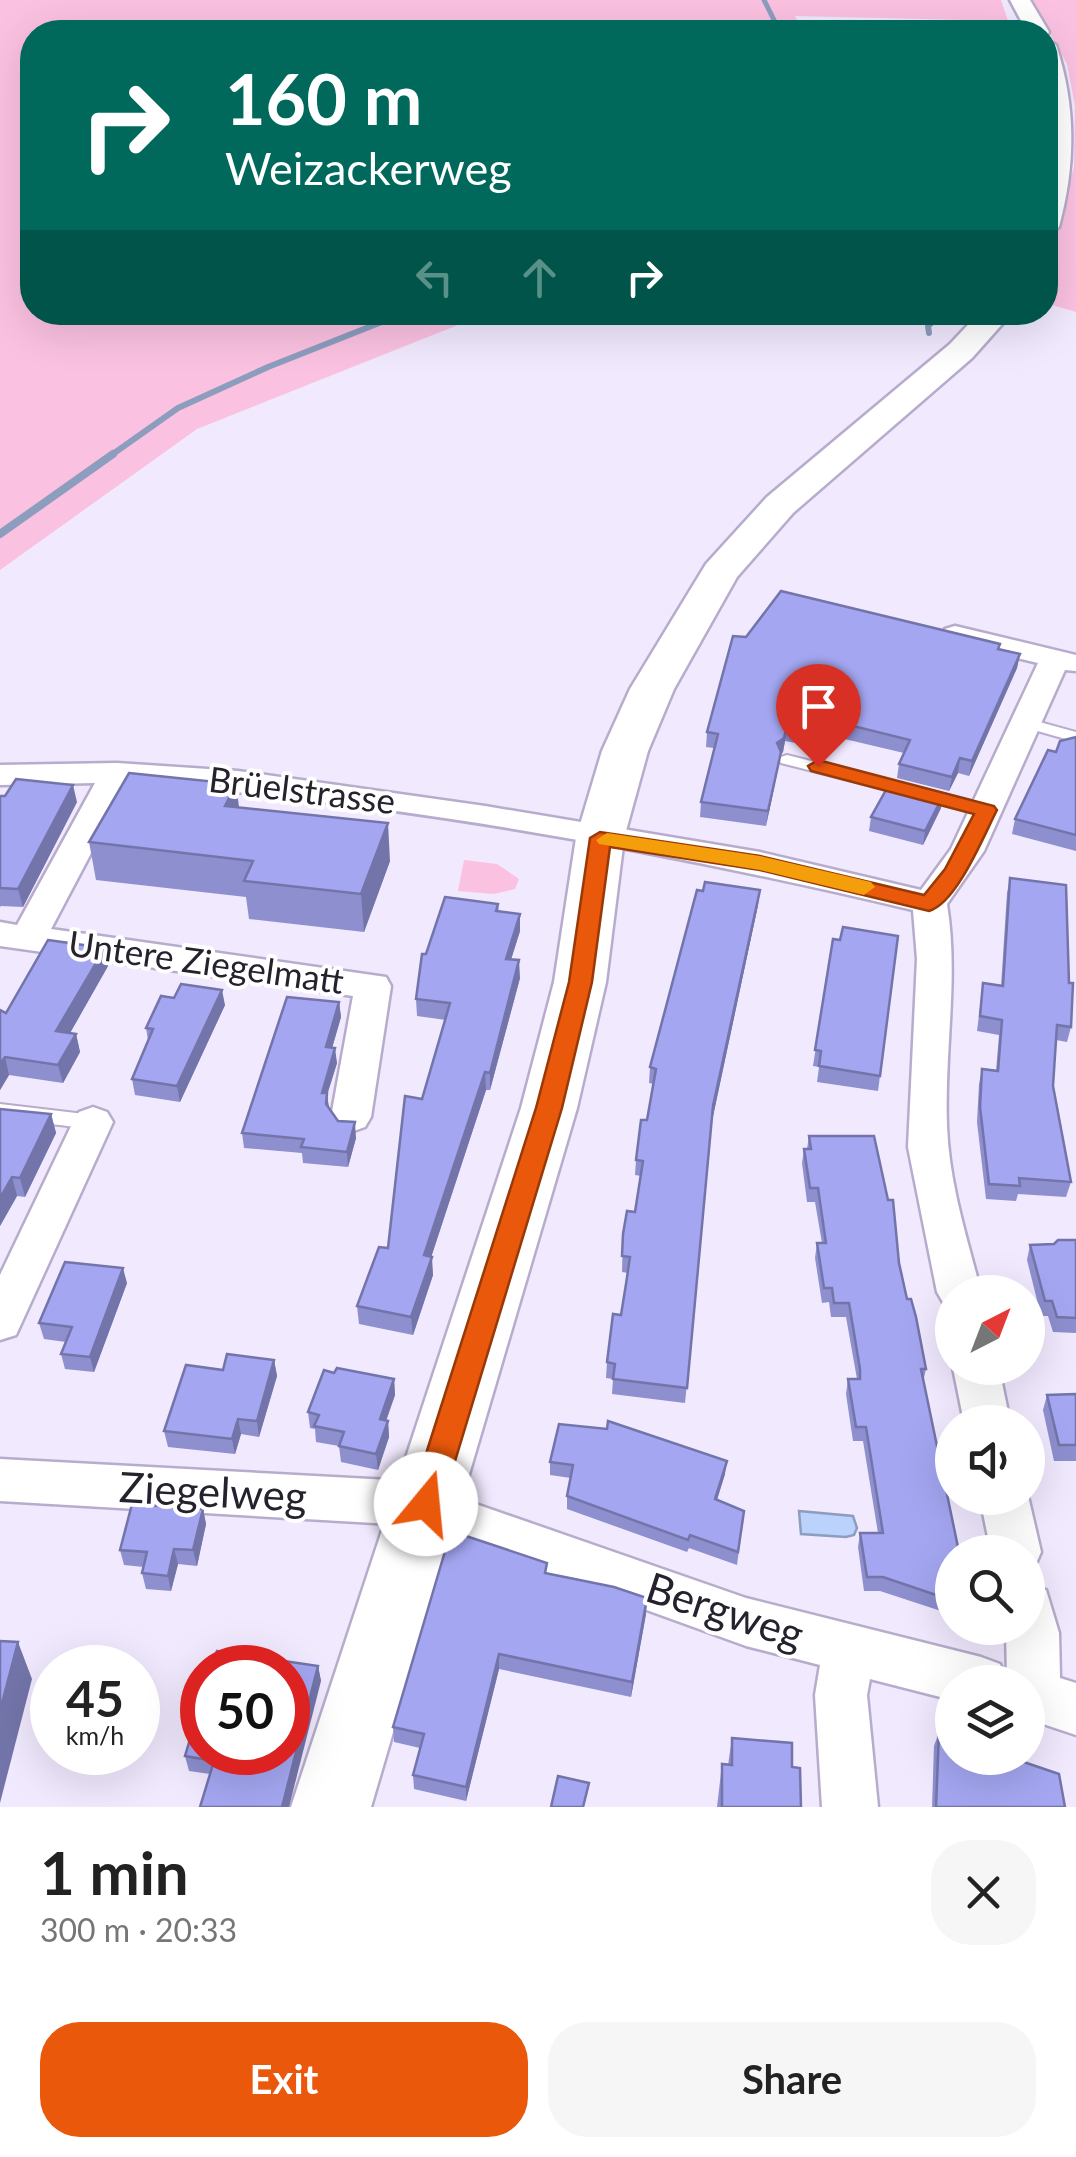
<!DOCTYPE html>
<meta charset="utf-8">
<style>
body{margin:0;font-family:Lato,sans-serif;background:#f6f6f6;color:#222;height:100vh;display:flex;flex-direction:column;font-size:38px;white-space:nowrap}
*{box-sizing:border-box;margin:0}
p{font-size:32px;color:#767676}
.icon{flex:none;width:55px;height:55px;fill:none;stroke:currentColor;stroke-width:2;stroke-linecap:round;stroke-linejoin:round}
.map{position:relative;height:1807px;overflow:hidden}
.panel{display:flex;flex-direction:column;background:#fff;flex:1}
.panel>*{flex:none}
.banner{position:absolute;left:20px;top:20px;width:1038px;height:305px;border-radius:40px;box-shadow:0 10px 40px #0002;background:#00695c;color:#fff;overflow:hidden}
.needle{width:65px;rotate:42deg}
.buttons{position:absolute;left:935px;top:1275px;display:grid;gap:20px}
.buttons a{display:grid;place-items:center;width:110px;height:110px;border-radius:50%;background:#fff;box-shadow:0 10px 40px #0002;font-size:50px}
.speed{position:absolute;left:30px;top:1645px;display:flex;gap:20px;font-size:50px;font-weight:700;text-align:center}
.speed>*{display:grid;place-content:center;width:130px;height:130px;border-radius:50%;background:#fff;box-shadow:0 10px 40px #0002;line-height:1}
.speed small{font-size:25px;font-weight:400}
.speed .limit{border:15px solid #d22;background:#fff;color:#111}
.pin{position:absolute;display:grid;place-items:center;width:85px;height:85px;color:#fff;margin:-102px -42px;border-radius:50% 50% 50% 0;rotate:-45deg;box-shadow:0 0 10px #0007}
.pin .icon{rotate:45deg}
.me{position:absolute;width:110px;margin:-55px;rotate:17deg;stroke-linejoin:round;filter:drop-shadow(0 0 8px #0008)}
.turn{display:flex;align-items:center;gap:35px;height:210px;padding:0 40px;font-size:45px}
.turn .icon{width:130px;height:130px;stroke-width:2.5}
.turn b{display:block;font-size:70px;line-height:85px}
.lanes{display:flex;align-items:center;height:95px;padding:0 40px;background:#0003;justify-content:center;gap:50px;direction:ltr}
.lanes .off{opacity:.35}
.round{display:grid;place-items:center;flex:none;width:105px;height:105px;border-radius:40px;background:#f6f6f6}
.headline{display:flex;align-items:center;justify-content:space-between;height:170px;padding:0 40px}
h1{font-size:60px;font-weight:700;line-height:75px}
.action{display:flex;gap:20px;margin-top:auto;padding:20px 40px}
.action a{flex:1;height:115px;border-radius:40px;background:#ea580c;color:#fff;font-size:40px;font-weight:700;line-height:115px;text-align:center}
.action a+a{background:#f6f6f6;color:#222}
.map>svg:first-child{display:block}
.green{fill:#fbc1e1}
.water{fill:#bad2fc;stroke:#8d9dbe;stroke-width:2.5}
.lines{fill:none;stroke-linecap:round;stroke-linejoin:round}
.stream-far2{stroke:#8d9dbe;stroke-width:5}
.stream-far1{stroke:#8d9dbe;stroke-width:6}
.stream{stroke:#8d9dbe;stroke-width:8}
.service-casing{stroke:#b8accc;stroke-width:4}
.minor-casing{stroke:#b8accc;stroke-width:5}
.secondary-casing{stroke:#b8accc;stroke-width:5}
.service{fill:#fff;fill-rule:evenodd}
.minor{fill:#fff;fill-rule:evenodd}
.secondary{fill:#fff;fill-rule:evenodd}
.wall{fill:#8d8fcf}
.shaded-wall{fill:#7374a9}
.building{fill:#a4a6f1;stroke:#7374a9;stroke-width:2.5}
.route{fill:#ea580c;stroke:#983908;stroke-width:2.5}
.slow{fill:#f59e0b}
.labels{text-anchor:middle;stroke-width:8;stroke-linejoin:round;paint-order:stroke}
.street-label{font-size:35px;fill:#25212d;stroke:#fff}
.near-street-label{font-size:42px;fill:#25212d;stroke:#fff}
</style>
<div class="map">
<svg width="1076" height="1807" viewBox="0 0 1076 1807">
<rect width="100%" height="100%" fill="#f1e9fe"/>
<!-- green -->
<g class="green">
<polygon points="0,0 1001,0 1008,21 795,16 803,32 32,32 32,312 488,313 197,429 0,570"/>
<polygon points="1031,0 1076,0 1076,312 1045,303 1045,249 1074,168 1075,106 1067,64"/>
<polygon points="464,860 497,864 519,879 515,889 494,894 458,891"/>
</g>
<!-- water -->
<polygon class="water" points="799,1511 853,1516 857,1528 854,1535 846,1537 801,1534"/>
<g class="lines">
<!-- stream-far2 -->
<polyline class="stream-far2" points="764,0 780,32"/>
<!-- stream-far1 -->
<g class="stream-far1">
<polyline points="929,333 928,326 943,312"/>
<polyline points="110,456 178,408 268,367 407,312"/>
</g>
<!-- stream -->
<polyline class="stream" points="0,534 113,454"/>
<!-- service casing -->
<g class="service-casing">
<g id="service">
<polygon points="1025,718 1076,732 1076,742 1020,726 1017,723"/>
<polygon points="787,755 992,806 994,810 986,815 781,763 779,760 781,757"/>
<polygon points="0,1104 93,1115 100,1117 103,1122 100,1127 93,1129 0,1118"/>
</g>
</g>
<!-- minor casing -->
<g class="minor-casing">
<g id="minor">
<path d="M955 626 1076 655V671L1065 670 984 851 947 904C959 978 944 1051 947 1126 949 1183 967 1238 981 1292H952V1307L944 1304 937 1292 908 1147 917 959 913 910C656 849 391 801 128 783L51 929 386 977 391 986 371 1117 365 1127 351 1132 337 1127 331 1117 353 996 0 946V922L17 925 95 783 0 785V765L117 763 238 771 485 806 760 852 921 890 951 849 1038 663 945 641 941 635 945 629Z"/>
<polygon points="93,1107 107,1112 113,1122 16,1335 0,1340 0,1275 73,1122 79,1112"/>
<polygon points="953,1368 999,1368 1010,1422 964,1422"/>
<polygon points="0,1459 426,1482 443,1489 450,1504 443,1519 426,1526 0,1501"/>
<polygon points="1028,1496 1041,1552 1034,1568 1028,1570 1028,1552 991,1552 980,1498"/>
<polygon points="473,1503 746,1598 981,1657 1000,1664 1007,1681 1006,1628 1028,1628 1028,1583 1046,1590 1059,1633 1060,1678 1076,1683 1076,1735 1028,1719 1028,1682 952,1682 952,1700 870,1679 867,1695 878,1807 822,1807 815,1695 820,1665 746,1646 456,1541 448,1525 456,1509"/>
</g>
</g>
<!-- secondary casing -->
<g class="secondary-casing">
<g id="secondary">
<polygon points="1010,0 1030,0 1049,32 1046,37 1045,32 1027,32"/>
<path d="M1045 38 1056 45C1076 105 1076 165 1059 227L1045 235V185L1053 135Z"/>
<polygon points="980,312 1013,312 972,358 793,513 737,577 674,689 648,751 624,838 606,982 577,1108 371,1807 291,1807 521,1108 554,982 576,838 602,751 630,689 706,564 767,497 950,344"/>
</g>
</g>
<!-- service -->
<use href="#service" class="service"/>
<!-- minor -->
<use href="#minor" class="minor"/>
<!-- secondary -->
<use href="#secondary" class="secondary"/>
</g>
<!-- wall -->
<g class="wall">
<polygon points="746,637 1000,644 999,649 1020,654 1017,668 969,776 958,773 949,791 897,778 899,764 904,753 819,733 812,746 785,741 783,752 781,754 766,826 700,817 701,802 714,748 706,747 707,732"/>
<polygon points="1076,737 1076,851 1012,834 1015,819 1056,752"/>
<polygon points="0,796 77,802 23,907 1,906 0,907"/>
<polygon points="239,807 390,861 364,932 249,919 246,897 96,880 89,842"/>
<polygon points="941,808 923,845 869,831 871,817"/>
<polygon points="1010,878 1071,1027 1067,1042 1056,1040 1053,1086 1071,1182 1066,1197 1018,1194 1016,1201 986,1199 977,1122 979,1084 982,1069 996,1071 999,1035 977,1031 983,983 1001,986 1007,893"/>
<polygon points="498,904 499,912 520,914 520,931 511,959 520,978 490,1090 486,1090 431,1257 433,1275 413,1335 359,1324 357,1306 388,1248 422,1099 446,1020 417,1016 416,999 426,954"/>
<polygon points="758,905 712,1121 685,1403 612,1394 613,1379 606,1378 607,1362 621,1315 628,1273 622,1272 623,1234 635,1212 641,1176 635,1175 636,1160 647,1120 654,1084 649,1083 650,1067"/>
<polygon points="833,939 880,1076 878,1091 817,1082 819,1067 813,1066"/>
<polygon points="108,966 70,1033 76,1034 80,1052 63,1083 9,1075 0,1090 0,1010 6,1013"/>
<polygon points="339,1002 341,1017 332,1048 337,1063 327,1095 329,1108 332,1114 356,1138 348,1167 303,1163 302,1153 244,1148 242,1133"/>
<polygon points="225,1005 180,1102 135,1095 132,1079 148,1040 146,1028"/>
<polygon points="0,1109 51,1114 56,1133 25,1197 17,1196 0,1226"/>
<polygon points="809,1136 899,1263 907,1299 926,1369 923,1382 952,1552 952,1591 949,1591 944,1612 880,1591 864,1591 858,1547 860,1533 878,1533 863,1441 853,1441 846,1394 848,1379 857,1379 846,1317 831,1317 829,1302 822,1303 815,1258 817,1243 822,1243 815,1202 807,1202 802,1163 804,1149 807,1149"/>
<polygon points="1076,1240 1076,1333 1053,1332 1048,1316 1041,1316 1027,1260 1030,1245 1054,1244"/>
<polygon points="127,1283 94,1372 65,1369 61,1354 66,1342 44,1339 39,1323"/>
<polygon points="274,1360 277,1376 259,1437 241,1434 235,1454 168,1447 164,1431 223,1370"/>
<polygon points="334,1373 394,1379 395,1395 386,1421 388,1421 389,1437 378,1470 341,1462 339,1446 316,1442 315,1429 310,1428 308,1412"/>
<polygon points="1076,1394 1076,1461 1054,1461 1043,1410 1047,1395"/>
<polygon points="550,1462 725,1474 717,1500 744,1511 737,1565 689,1548 687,1552 567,1509 567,1496 571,1478 550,1475"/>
<polygon points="203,1509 206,1524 197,1566 178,1564 171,1591 146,1589 142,1573 144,1567 124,1565 120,1550"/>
<polygon points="547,1573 646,1614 631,1697 499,1669 466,1801 414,1789 413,1775 420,1748 394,1742 393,1727"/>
<polygon points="318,1666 321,1681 210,1774 189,1771 185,1756"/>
<polygon points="939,1732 1065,1807 932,1807 934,1746"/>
<polygon points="732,1738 792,1767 801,1807 717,1807 722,1764 728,1765"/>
</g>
<!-- shaded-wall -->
<g class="shaded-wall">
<polygon points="1020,654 1017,668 969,776 972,761"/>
<polygon points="821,718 819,733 812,746 814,732"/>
<polygon points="787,726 785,741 783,752 781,754 766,826 777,743"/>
<polygon points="960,758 958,773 949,791 952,777"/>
<polygon points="236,784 241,822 225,806"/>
<polygon points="73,785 77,802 23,907 18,889"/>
<polygon points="944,794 941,808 923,845 925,831"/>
<polygon points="388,823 390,861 364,932 361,894"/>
<polygon points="760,890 758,905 712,1121 685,1403 713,1106"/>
<polygon points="520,914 520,931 506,976 506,959"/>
<polygon points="105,948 108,966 61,1049 56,1031"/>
<polygon points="519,960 520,978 490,1090 490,1073"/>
<polygon points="222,990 225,1005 180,1102 177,1086"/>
<polygon points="339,1002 341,1017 328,1062 326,1047"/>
<polygon points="76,1034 80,1052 63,1083 58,1065"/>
<polygon points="335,1048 337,1063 327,1095 329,1108 322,1093"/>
<polygon points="5,1057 9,1075 0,1090 0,1064"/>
<polygon points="485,1072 486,1090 426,1273 424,1255"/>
<polygon points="51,1114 56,1133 25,1197 20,1178"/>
<polygon points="355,1122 356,1138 348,1167 347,1152"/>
<polygon points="12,1177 17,1196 0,1226 0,1198"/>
<polygon points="432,1257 433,1275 413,1335 411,1317"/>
<polygon points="123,1268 127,1283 94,1372 90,1357"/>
<polygon points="274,1360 277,1376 259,1437 257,1421"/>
<polygon points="394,1379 395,1395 381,1435 380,1419"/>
<polygon points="238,1419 241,1434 235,1454 232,1439"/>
<polygon points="388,1421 389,1437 378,1470 376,1454"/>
<polygon points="727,1461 725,1474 713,1512 715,1499"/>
<polygon points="203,1509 206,1524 197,1566 193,1550"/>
<polygon points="174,1549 178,1564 171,1591 168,1576"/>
<polygon points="647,1598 646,1614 631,1697 632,1682"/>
<polygon points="18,1642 32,1679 0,1803 0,1711"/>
<polygon points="499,1654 499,1669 466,1801 466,1787"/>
<polygon points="318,1666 321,1681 289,1807 282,1807"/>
</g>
<!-- building -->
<g class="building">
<polygon points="781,591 1000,644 998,649 1020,654 972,761 960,758 952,777 899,764 910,740 821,718 814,732 787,726 784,738 777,743 781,752 768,811 701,802 718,734 707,732 733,636 746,637"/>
<polygon points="1076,737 1076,835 1015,819 1048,750 1056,752 1060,741"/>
<polygon points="129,773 236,784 225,806 388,823 361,894 244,881 253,861 89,842"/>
<polygon points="16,779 73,785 18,889 0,888 0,796 5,796"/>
<polygon points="891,781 944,794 925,831 871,817"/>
<polygon points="1010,878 1066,885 1069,983 1073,983 1071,1027 1057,1025 1053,1086 1071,1182 1019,1178 1020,1186 989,1184 980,1107 982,1069 998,1071 1002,1020 980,1016 983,983 1003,986"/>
<polygon points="705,882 760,890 713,1106 687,1388 613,1379 615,1364 607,1362 613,1314 621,1315 626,1284 630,1257 622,1256 623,1234 627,1211 635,1212 643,1161 636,1160 641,1120 647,1120 656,1069 650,1067 697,890 703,891"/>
<polygon points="445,897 498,904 496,911 520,914 506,959 519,960 490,1073 485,1072 424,1255 432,1257 411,1317 357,1306 379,1247 388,1248 405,1096 422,1099 450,1003 416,999 422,954 426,954"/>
<polygon points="843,927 898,936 880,1076 819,1066 821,1051 815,1050 833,939 840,940"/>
<polygon points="48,940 105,948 56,1031 76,1034 58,1065 5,1057 0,1064 0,1010 6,1013"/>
<polygon points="181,984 222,990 177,1086 132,1079 153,1029 146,1028 161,996 174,998"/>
<polygon points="287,997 339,1002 326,1047 335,1048 322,1093 327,1093 326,1104 338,1121 355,1122 347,1152 301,1147 304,1139 242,1133"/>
<polygon points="0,1109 51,1114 20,1178 12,1177 0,1198"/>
<polygon points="809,1136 874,1136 888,1200 893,1200 899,1263 907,1299 911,1299 916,1317 926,1369 921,1369 959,1552 952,1552 952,1577 951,1577 948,1599 883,1577 867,1577 860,1533 883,1533 866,1427 856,1427 848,1379 860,1379 860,1369 849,1303 834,1303 832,1288 824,1288 817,1243 826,1243 818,1188 810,1188 804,1149 811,1149"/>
<polygon points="1058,1240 1076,1240 1076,1318 1057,1317 1052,1301 1045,1301 1030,1245 1054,1244"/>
<polygon points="65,1262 123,1268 90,1357 61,1354 72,1327 39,1323"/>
<polygon points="227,1354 274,1360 257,1421 238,1419 232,1439 164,1431 186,1365 223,1370"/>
<polygon points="337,1368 394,1379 380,1419 388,1421 376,1454 339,1446 344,1432 314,1426 319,1415 308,1412 324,1370 334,1373"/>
<polygon points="1076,1394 1076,1445 1059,1445 1047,1395"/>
<polygon points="608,1421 727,1461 715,1499 744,1511 738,1552 690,1535 688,1540 567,1496 573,1465 550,1462 559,1424 607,1429"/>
<polygon points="132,1504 203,1509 193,1550 174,1549 168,1576 142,1573 147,1552 120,1550"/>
<polygon points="451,1531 547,1563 545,1573 614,1587 647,1598 632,1682 499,1654 466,1787 413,1775 424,1734 393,1727"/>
<polygon points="0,1641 18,1642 0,1711"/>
<polygon points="217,1651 318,1666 282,1807 200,1807 214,1761 185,1756 202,1699 202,1752 288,1752 288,1668 212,1668"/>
<polygon points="939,1732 952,1737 952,1758 1012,1758 1059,1774 1065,1807 936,1807"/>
<polygon points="732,1738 792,1743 792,1767 800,1768 801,1807 722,1807 722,1764 732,1765"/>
<polygon points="558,1776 589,1783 583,1807 551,1807"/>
</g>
<!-- route -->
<path class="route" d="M818 760 994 806 997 810C984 835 957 903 929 911L760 870 610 847 592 982 562 1108 442 1504 437 1514 426 1519 415 1514 410 1504 536 1108 569 982 590 838 600 832 760 856 924 895 945 869 974 814 811 771 808 766Z"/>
<!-- slow -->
<polygon class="slow" points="607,833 760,856 871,882 875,887 864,895 760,870 599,844 596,840"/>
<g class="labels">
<!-- street labels -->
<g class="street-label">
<text transform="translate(302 791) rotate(7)" y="12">Brüelstrasse</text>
<text transform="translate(206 963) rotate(8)" y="12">Untere Ziegelmatt</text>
</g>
<!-- near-street labels -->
<g class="near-street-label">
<text transform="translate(213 1492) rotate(3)" y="15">Ziegelweg</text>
<text transform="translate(725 1611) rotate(18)" y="15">Bergweg</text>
</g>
</g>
</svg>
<div class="buttons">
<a><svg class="needle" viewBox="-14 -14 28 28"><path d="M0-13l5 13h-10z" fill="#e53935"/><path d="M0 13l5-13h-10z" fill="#767676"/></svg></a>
<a><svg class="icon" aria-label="sound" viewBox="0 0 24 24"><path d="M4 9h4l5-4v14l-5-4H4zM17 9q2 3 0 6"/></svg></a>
<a><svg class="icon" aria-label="search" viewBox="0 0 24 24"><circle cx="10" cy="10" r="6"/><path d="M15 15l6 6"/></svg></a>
<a><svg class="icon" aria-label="layers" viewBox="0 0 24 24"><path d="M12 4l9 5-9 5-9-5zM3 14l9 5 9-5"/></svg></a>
</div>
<div class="speed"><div>45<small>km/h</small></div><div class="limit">50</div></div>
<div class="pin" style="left:818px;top:766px;background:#d93025"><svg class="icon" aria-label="arrive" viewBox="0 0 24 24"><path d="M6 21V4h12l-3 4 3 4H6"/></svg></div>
<svg class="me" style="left:426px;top:1504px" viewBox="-20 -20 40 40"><circle r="19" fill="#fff"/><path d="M0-13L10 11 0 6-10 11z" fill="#ea580c"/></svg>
<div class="banner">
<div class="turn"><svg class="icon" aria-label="right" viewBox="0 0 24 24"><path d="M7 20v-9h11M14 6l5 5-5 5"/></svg><div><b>160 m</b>Weizackerweg</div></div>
<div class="lanes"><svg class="icon off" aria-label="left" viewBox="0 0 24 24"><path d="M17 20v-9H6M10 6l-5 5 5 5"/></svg><svg class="icon off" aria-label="ahead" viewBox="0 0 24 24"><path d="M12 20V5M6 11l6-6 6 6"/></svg><svg class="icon" aria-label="right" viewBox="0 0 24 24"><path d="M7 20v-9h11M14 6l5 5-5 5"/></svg></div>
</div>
</div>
<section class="panel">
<div class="headline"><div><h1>1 min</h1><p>300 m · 20:33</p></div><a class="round"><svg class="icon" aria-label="close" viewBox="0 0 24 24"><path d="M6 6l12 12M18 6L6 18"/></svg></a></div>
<div class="action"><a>Exit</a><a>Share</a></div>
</section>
